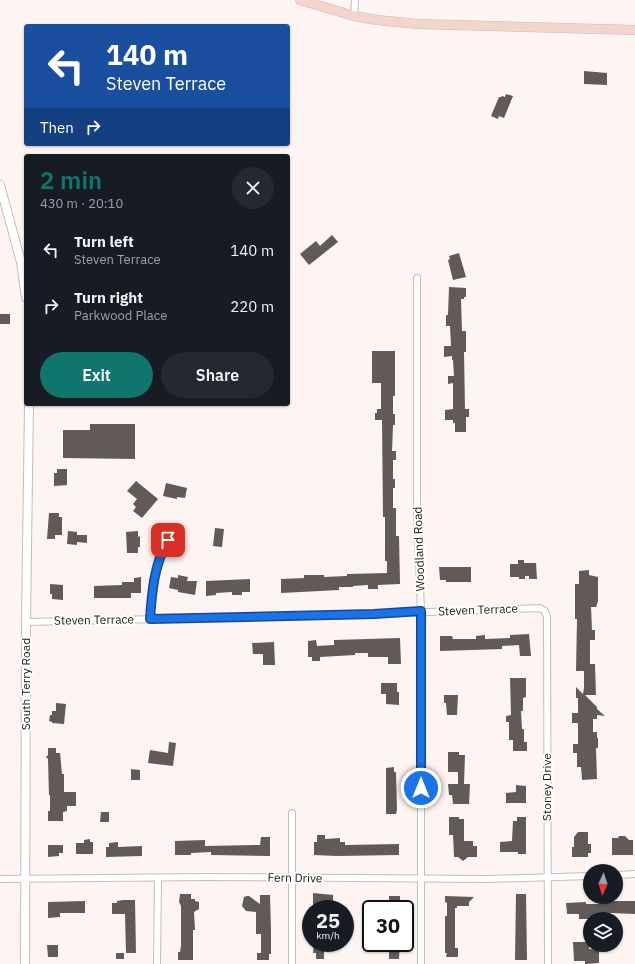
<!DOCTYPE html>
<meta charset="utf-8">
<style>
body{margin:0;font-family:"IBM Plex Sans",sans-serif;background:#242831;color:#f1f3f6;height:100vh;display:flex;flex-direction:column;font-size:15px;white-space:nowrap}
*{box-sizing:border-box;margin:0}
p{font-size:13px;color:#9ea1a6}
.icon{flex:none;width:22px;height:22px;fill:none;stroke:currentColor;stroke-width:2;stroke-linecap:round;stroke-linejoin:round}
.map{position:relative;flex:1;overflow:hidden}
.sheet{position:absolute;left:24px;top:154px;width:266px;height:252px;display:flex;flex-direction:column;background:#171b24;border-radius:4px;box-shadow:0 1px 3px #0004}
.sheet>*{flex:none}
.banner{position:absolute;left:24px;top:24px;width:266px;height:122px;border-radius:4px;box-shadow:0 1px 3px #0004;background:#1a4fa0;color:#fff;overflow:hidden}
.needle{width:26px;rotate:183deg}
.fabs{position:absolute;left:583px;top:864px;display:grid;gap:8px}
.fabs a{display:grid;place-items:center;width:40px;height:40px;border-radius:50%;background:#171b24;box-shadow:0 1px 3px #0004;font-size:20px}
.speed{position:absolute;left:302px;top:900px;display:flex;gap:8px;font-size:20px;font-weight:700;text-align:center}
.speed>*{display:grid;place-content:center;width:52px;height:52px;border-radius:50%;background:#171b24;box-shadow:0 1px 3px #0004;line-height:1}
.speed small{font-size:10px;font-weight:400}
.speed .limit{border:2px solid #111;border-radius:6px;background:#fff;color:#111}
.pin{position:absolute;display:grid;place-items:center;width:34px;height:34px;color:#fff;margin:-17px;border-radius:8px;box-shadow:0 2px 6px #0006}
.me{position:absolute;width:44px;margin:-22px;rotate:0deg;stroke-linejoin:round;filter:drop-shadow(0 0 3px #0008)}
.turn{display:flex;align-items:center;gap:14px;height:84px;padding:0 16px;font-size:18px}
.turn .icon{width:52px;height:52px;stroke-width:2.5}
.turn b{display:block;font-size:28px;line-height:34px}
.then{display:flex;align-items:center;height:38px;padding:0 16px;background:#0003;gap:8px;font-size:15px}
.round{display:grid;place-items:center;flex:none;width:42px;height:42px;border-radius:21px;background:#242831}
.headline{display:flex;align-items:center;justify-content:space-between;height:68px;padding:0 16px}
h1{font-size:24px;font-weight:600;line-height:30px;color:#0f766e}
.cta{display:flex;gap:8px;margin-top:auto;padding:8px 16px}
.cta a{flex:1;height:46px;border-radius:24px;background:#0f766e;color:#fff;font-size:16px;font-weight:600;line-height:46px;text-align:center}
.cta a+a{background:#242831;color:#f1f3f6}
ul{padding:0;list-style:none}
li{display:flex;align-items:center;gap:12px;height:56px;padding:0 16px}
li div{flex:1}
li b{display:block;font-size:15px}
li em{font-style:normal}
.map>svg:first-child{display:block}
.building{fill:#625a58}
.lines{fill:none;stroke-linecap:round;stroke-linejoin:round}
.minor-casing{stroke:#c6bcba;stroke-width:8}
.tertiary-casing{stroke:#c6bcba;stroke-width:10}
.secondary-casing{stroke:#c6bcba;stroke-width:10}
.minor{stroke:#fff;stroke-width:6}
.tertiary{stroke:#fff;stroke-width:8}
.secondary{stroke:#f4d5ce;stroke-width:9}
.route-casing{stroke:#114b97;stroke-width:10}
.route{stroke:#1a73e8;stroke-width:7}
.labels{text-anchor:middle;stroke-width:4;stroke-linejoin:round;paint-order:stroke}
.street-label{font-size:12px;fill:#1c1918;stroke:#fff}
</style>
<div class="map">
<svg width="635" height="964" viewBox="0 0 635 964">
<rect width="100%" height="100%" fill="#fef4f1"/>
<!-- building -->
<g class="building">
<polygon points="584,71 607,73 607,85 584,84"/>
<polygon points="506,94 513,96 504,118 499,116 498,119 491,116 499,97 501,97 502,96 505,97"/>
<polygon points="332,235 338,242 309,265 300,254 316,241 320,246"/>
<polygon points="459,253 466,277 453,280 448,260 450,259 449,256"/>
<polygon points="449,287 466,288 466,297 464,297 464,299 461,299 462,331 466,331 466,352 464,352 465,409 469,409 469,417 466,417 466,432 455,432 455,423 453,423 453,420 445,420 445,410 453,409 453,383 448,384 448,376 454,376 453,360 452,360 452,356 444,357 444,346 451,346 450,326 446,326 446,315 448,315"/>
<rect x="0" y="314" width="10" height="10"/>
<polygon points="372,351 395,351 395,396 393,396 393,414 395,414 395,425 393,425 392,451 396,451 396,460 393,460 393,479 395,479 395,488 393,488 393,508 396,508 396,536 399,536 400,584 378,585 378,589 368,589 368,585 353,586 353,587 339,587 339,590 281,593 281,579 304,578 304,575 324,575 324,577 347,576 347,574 387,573 387,561 385,561 385,517 383,517 382,420 375,420 375,413 377,413 377,409 381,409 381,383 372,383"/>
<polygon points="90,424 135,424 135,459 63,458 63,430 90,430"/>
<polygon points="57,469 67,469 67,485 54,486 54,473 57,473"/>
<polygon points="136,481 158,499 142,518 133,511 136,507 133,504 137,499 127,491"/>
<polygon points="166,483 187,488 185,498 177,497 177,499 163,496"/>
<polygon points="49,513 59,513 59,517 62,517 62,535 55,535 55,539 47,539"/>
<polygon points="215,528 224,529 222,547 213,546"/>
<polygon points="68,531 77,532 77,535 87,535 87,543 77,542 77,545 67,544"/>
<polygon points="138,531 138,537 140,536 140,547 138,547 138,553 127,553 126,532"/>
<polygon points="518,560 524,560 524,563 536,563 537,579 529,579 529,576 525,576 525,579 519,579 519,577 510,577 510,564 518,564"/>
<polygon points="439,567 471,567 471,582 446,582 446,580 440,580"/>
<polygon points="589,570 589,575 598,577 598,601 596,607 591,607 592,630 595,630 595,640 590,640 590,664 595,664 596,695 585,695 597,707 597,709 605,716 597,715 597,719 593,719 593,732 597,732 597,738 598,738 598,748 596,748 597,779 582,780 581,767 577,767 577,753 573,753 573,744 578,744 578,723 572,723 572,713 578,713 578,698 576,698 576,687 583,694 584,688 584,671 576,671 577,619 575,619 575,584 579,584 579,571"/>
<polygon points="178,575 188,577 187,581 197,581 195,595 178,592 178,590 169,588 171,577 178,578"/>
<polygon points="141,577 141,593 131,593 131,598 94,598 94,586 122,585 122,582 134,582 134,578"/>
<polygon points="250,579 250,592 242,592 242,595 232,595 232,592 216,593 216,595 206,596 206,581"/>
<polygon points="50,584 63,585 63,600 52,599 52,594 50,594"/>
<polygon points="529,634 531,656 520,656 519,645 502,646 502,649 440,651 440,636 452,636 453,639 476,639 476,636 485,635 485,639 510,638 510,635"/>
<polygon points="400,638 401,664 388,664 388,657 368,657 368,653 355,653 355,655 320,657 320,661 312,661 312,657 308,657 308,641 316,640 317,646 334,645 334,640"/>
<polygon points="274,642 275,665 263,665 263,654 253,654 252,643"/>
<polygon points="510,678 526,678 526,697 523,698 523,711 521,711 522,729 524,729 524,742 527,742 527,751 513,751 513,740 509,740 509,722 506,722 506,716 511,715"/>
<polygon points="381,683 397,683 397,692 399,692 399,705 386,704 386,694 381,694"/>
<polygon points="444,695 458,695 457,715 447,715 446,703 444,703"/>
<polygon points="56,703 66,704 64,724 52,723 52,722 49,721 50,715 52,715 52,711 56,711"/>
<polygon points="169,742 176,743 173,766 148,763 150,750 168,753"/>
<polygon points="48,748 56,748 56,753 60,753 62,774 64,774 64,792 76,792 76,806 67,806 67,811 63,812 63,821 48,821 48,811 50,811 50,795 49,795 48,759 46,757 48,755"/>
<polygon points="448,752 459,752 459,755 465,755 464,784 470,784 469,804 453,804 452,795 449,795 448,784 458,784 458,772 448,772"/>
<polygon points="394,767 394,772 396,772 397,810 396,814 386,814 386,768"/>
<polygon points="131,769 140,770 140,780 131,780"/>
<polygon points="516,785 526,786 526,803 506,803 506,793 516,792"/>
<polygon points="101,812 109,812 109,822 100,822"/>
<polygon points="449,817 459,817 459,819 464,819 464,841 473,841 473,846 477,846 477,857 468,857 463,861 458,857 454,857 453,835 449,835"/>
<polygon points="517,817 526,817 526,854 518,854 518,852 500,852 500,842 512,841 513,821 517,821"/>
<polygon points="578,832 588,832 588,844 591,844 591,853 588,853 588,857 572,857 572,847 574,847 574,837"/>
<polygon points="317,835 325,835 325,839 340,838 340,842 345,842 345,845 399,844 399,855 337,856 314,855 314,842 317,842"/>
<polygon points="619,836 625,836 629,840 633,840 633,855 612,855 612,838 618,838"/>
<polygon points="261,837 270,837 270,856 211,855 211,852 191,853 191,855 175,855 175,841 205,840 205,846 260,845"/>
<polygon points="90,839 90,842 93,842 93,854 76,854 76,843 84,843 84,840"/>
<polygon points="118,842 118,847 142,846 142,856 106,857 106,847 109,847 109,843"/>
<polygon points="48,845 63,845 63,853 59,853 59,856 48,857"/>
<polygon points="313,893 333,895 333,906 330,906 330,909 316,909 316,906 313,906"/>
<polygon points="180,894 191,894 191,899 195,899 195,901 199,902 199,909 194,912 195,930 193,930 193,960 178,960 178,952 180,952 181,946 181,906 179,902"/>
<polygon points="516,894 526,894 527,960 515,960"/>
<polygon points="260,895 270,895 271,930 271,954 269,954 269,960 257,960 257,953 261,953 261,934 256,934 256,912 246,911 242,906 244,897 247,896 249,896 260,904"/>
<polygon points="389,896 400,896 400,908 389,909"/>
<polygon points="445,896 474,897 469,902 469,906 457,906 457,908 455,908 455,948 458,948 458,957 446,957 447,953 445,953 445,916 447,916 447,903 445,902"/>
<polygon points="603,899 613,899 613,901 635,901 635,914 610,913 609,917 603,917 603,919 579,919 579,914 567,914 566,903 586,902 586,904 600,904 600,903 603,903"/>
<polygon points="123,900 135,900 136,953 126,953 125,914 112,914 112,903 117,903 117,901"/>
<polygon points="85,901 85,913 60,913 60,917 48,918 48,902"/>
<polygon points="573,942 589,942 589,949 599,950 599,963 585,964 585,961 574,961"/>
<polygon points="314,943 324,943 324,959 316,959 316,953 313,953"/>
<polygon points="389,943 400,943 399,959 389,959"/>
<polygon points="47,945 58,945 58,957 48,957"/>
<rect x="116" y="953" width="8" height="6"/>
</g>
<g class="lines">
<!-- minor casing -->
<g class="minor-casing">
<g id="minor">
<polyline points="354,16 355,0"/>
<polyline points="417,278 417,511 421,611 421,964"/>
<path d="M150 619C152 593 152 562 167 540 170 537 173 535 176 532"/>
<polyline points="26,622 374,614 540,608 545,611 547,617 548,964"/>
<polyline points="616,875 635,874"/>
<polyline points="0,879 207,877 487,879 590,876"/>
<polyline points="157,964 158,878"/>
<polyline points="292,964 292,813"/>
</g>
</g>
<!-- tertiary casing -->
<g class="tertiary-casing">
<g id="tertiary">
<polyline points="0,185 21,262 26,298"/>
<polyline points="25,964 26,622 29,404"/>
</g>
</g>
<!-- secondary casing -->
<g class="secondary-casing">
<polyline id="secondary" points="300,0 354,16 377,20 418,24 635,30"/>
</g>
<!-- minor -->
<use href="#minor" class="minor"/>
<!-- tertiary -->
<use href="#tertiary" class="tertiary"/>
<!-- secondary -->
<use href="#secondary" class="secondary"/>
</g>
<g class="lines">
<!-- route casing -->
<g class="route-casing">
<path id="route" d="M168 540C154 566 152 590 150 619L374 614 421 611V788"/>
</g>
<!-- route -->
<use href="#route" class="route"/>
</g>
<g class="labels">
<!-- street labels -->
<g class="street-label">
<text transform="translate(419 549) rotate(-92)" y="4">Woodland Road</text>
<text transform="translate(478 610) rotate(-2)" y="4">Steven Terrace</text>
<text transform="translate(94 620) rotate(-1)" y="4">Steven Terrace</text>
<text transform="translate(26 684) rotate(-90)" y="4">South Terry Road</text>
<text transform="translate(547 787) rotate(-90)" y="4">Stoney Drive</text>
<text transform="translate(295 878) rotate(1)" y="4">Fern Drive</text>
</g>
</g>
</svg>
<div class="fabs">
<a><svg class="needle" viewBox="-14 -14 28 28"><path d="M0-13l5 13h-10z" fill="#e53935"/><path d="M0 13l5-13h-10z" fill="#9ea1a6"/></svg></a>
<a><svg class="icon" aria-label="layers" viewBox="0 0 24 24"><path d="M12 4l9 5-9 5-9-5zM3 14l9 5 9-5"/></svg></a>
</div>
<div class="speed"><div>25<small>km/h</small></div><div class="limit">30</div></div>
<div class="pin" style="left:168px;top:540px;background:#d93025"><svg class="icon" aria-label="arrive" viewBox="0 0 24 24"><path d="M6 21V4h12l-3 4 3 4H6"/></svg></div>
<svg class="me" style="left:421px;top:788px" viewBox="-20 -20 40 40"><circle r="17" fill="#1a73e8" stroke="#fff" stroke-width="3"/><path d="M0-11L8 9 0 5-8 9z" fill="#fff"/></svg>
<div class="banner">
<div class="turn"><svg class="icon" aria-label="left" viewBox="0 0 24 24"><path d="M17 20v-9H6M10 6l-5 5 5 5"/></svg><div><b>140 m</b>Steven Terrace</div></div>
<div class="then">Then<svg class="icon" aria-label="right" viewBox="0 0 24 24"><path d="M7 20v-9h11M14 6l5 5-5 5"/></svg></div>
</div>
<section class="sheet">
<div class="headline"><div><h1>2 min</h1><p>430 m · 20:10</p></div><a class="round"><svg class="icon" aria-label="close" viewBox="0 0 24 24"><path d="M6 6l12 12M18 6L6 18"/></svg></a></div>
<ul>
<li><svg class="icon" aria-label="left" viewBox="0 0 24 24"><path d="M17 20v-9H6M10 6l-5 5 5 5"/></svg><div><b>Turn left</b><p>Steven Terrace</p></div><em>140 m</em></li>
<li><svg class="icon" aria-label="right" viewBox="0 0 24 24"><path d="M7 20v-9h11M14 6l5 5-5 5"/></svg><div><b>Turn right</b><p>Parkwood Place</p></div><em>220 m</em></li>
</ul>
<div class="cta"><a>Exit</a><a>Share</a></div>
</section>
</div>
